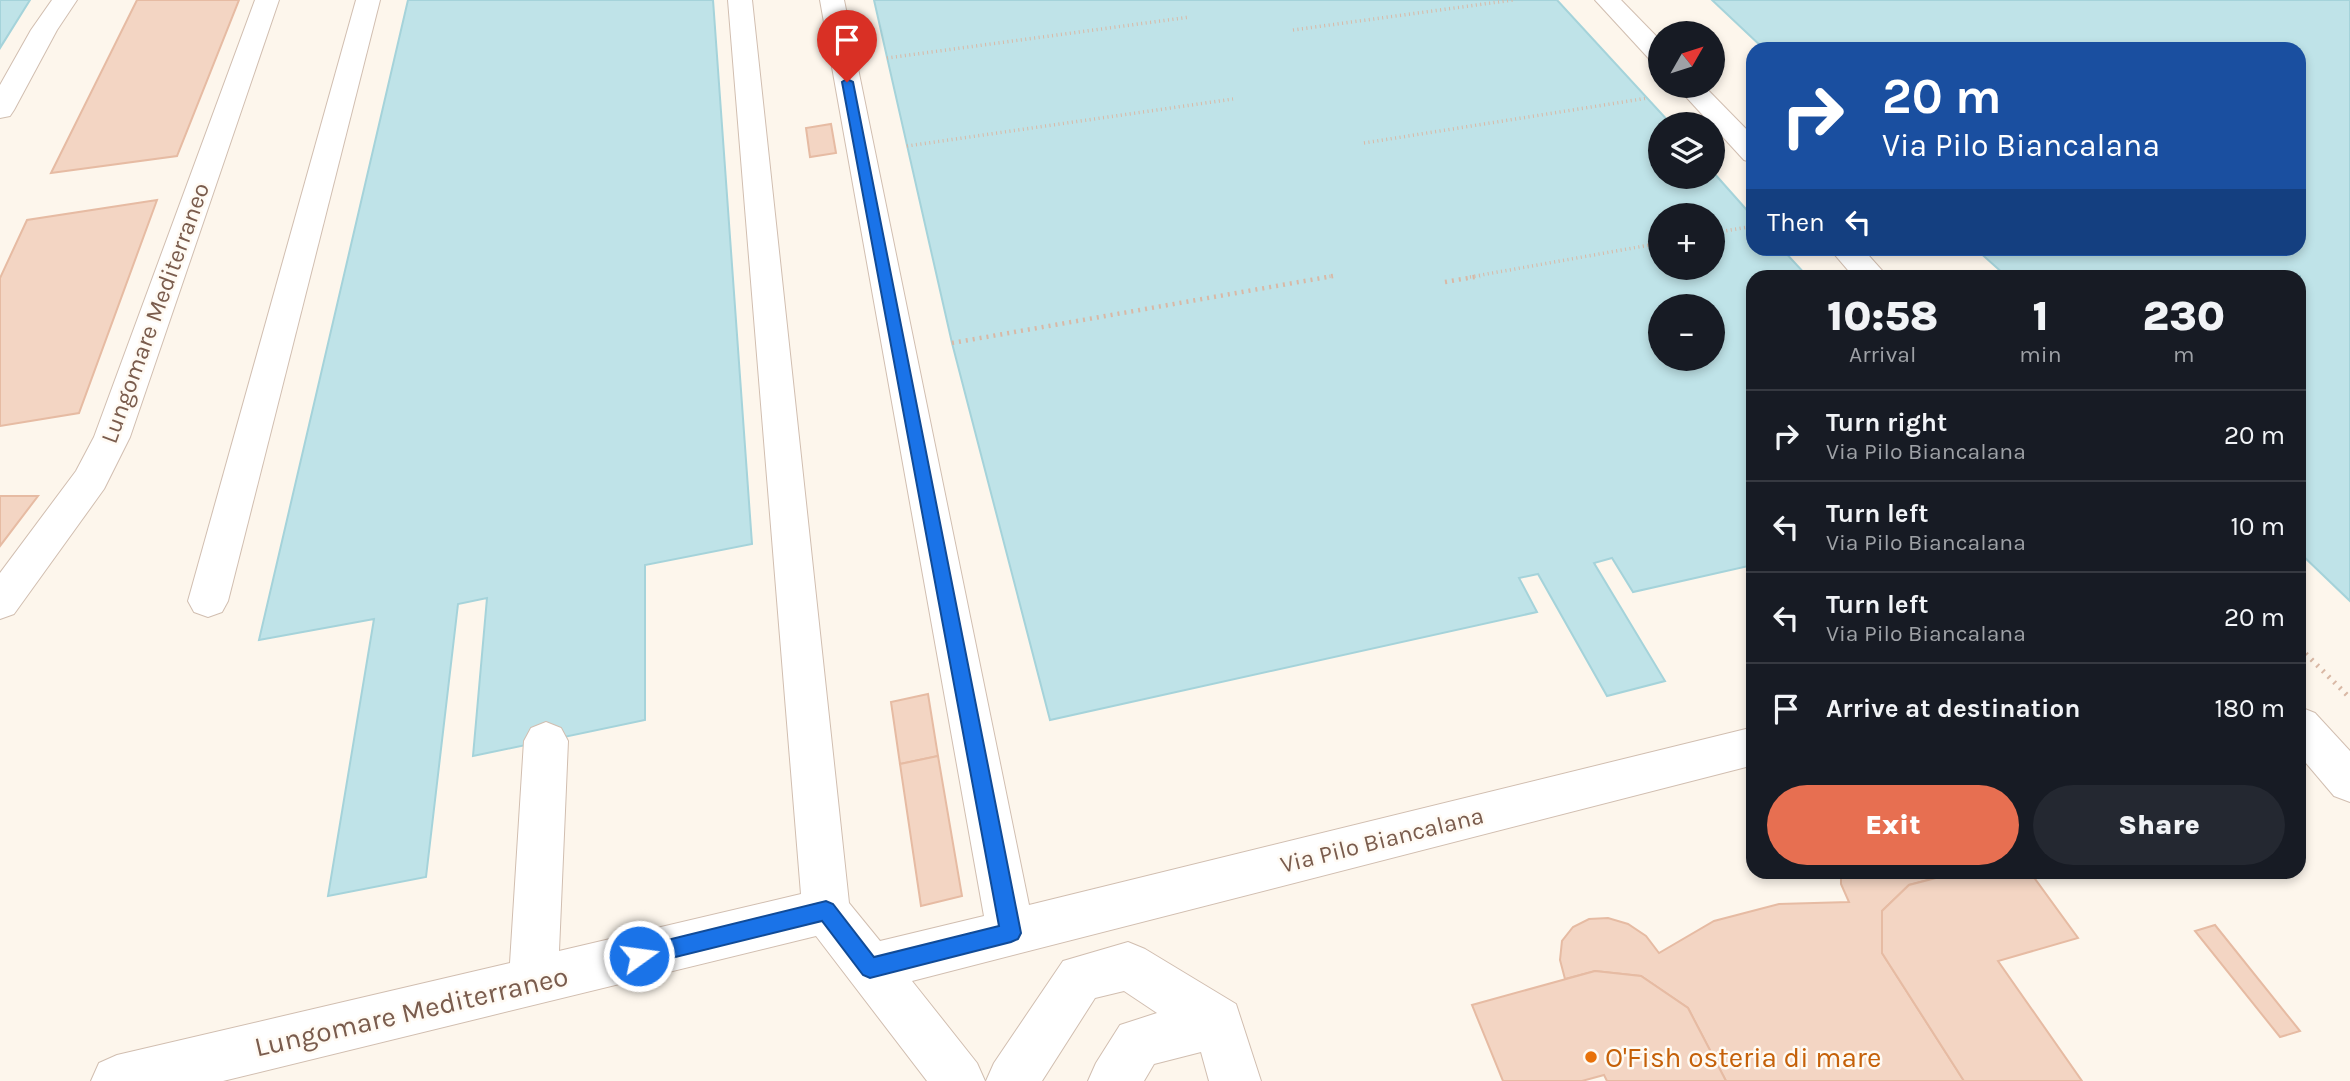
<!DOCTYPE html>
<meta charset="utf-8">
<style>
body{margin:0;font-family:Karla,sans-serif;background:#242831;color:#f1f3f6;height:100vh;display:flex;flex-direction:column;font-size:26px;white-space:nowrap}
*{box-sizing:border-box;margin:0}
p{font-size:23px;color:#9ea1a6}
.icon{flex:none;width:38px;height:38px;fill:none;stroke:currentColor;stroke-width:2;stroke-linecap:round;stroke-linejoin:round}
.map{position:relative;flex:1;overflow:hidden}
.details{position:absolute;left:1746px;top:270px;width:560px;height:609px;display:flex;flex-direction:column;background:#171b24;border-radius:21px;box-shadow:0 4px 10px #0003}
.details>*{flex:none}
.hud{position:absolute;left:1746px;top:42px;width:560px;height:214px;border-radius:21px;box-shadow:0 4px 10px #0003;background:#1a4fa0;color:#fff;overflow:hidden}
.needle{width:46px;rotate:51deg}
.fabs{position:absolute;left:1648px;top:21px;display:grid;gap:14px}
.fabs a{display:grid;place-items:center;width:77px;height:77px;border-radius:50%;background:#171b24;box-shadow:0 4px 10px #0003;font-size:35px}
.pin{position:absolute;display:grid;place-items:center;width:60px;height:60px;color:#fff;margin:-72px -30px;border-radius:50% 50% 50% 0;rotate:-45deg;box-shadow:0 0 7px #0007}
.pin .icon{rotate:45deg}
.me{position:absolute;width:77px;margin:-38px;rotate:76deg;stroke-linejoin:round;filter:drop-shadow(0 0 5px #0008)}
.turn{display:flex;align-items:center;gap:24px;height:147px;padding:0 21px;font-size:32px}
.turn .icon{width:91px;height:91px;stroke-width:2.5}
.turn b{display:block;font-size:49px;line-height:60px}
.then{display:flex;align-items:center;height:66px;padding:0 21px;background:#0003;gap:14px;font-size:26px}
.eta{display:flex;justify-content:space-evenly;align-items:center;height:119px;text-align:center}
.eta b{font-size:42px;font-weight:800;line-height:49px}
.action{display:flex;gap:14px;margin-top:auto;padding:14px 21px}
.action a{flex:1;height:80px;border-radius:42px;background:#e76f51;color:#fff;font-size:28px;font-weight:800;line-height:80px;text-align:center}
.action a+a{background:#242831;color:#f1f3f6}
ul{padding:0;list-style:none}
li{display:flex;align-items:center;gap:21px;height:91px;padding:0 21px;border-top:2px solid #363941}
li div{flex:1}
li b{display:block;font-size:26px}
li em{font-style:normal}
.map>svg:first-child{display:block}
.water{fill:#bfe3e8;stroke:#a5d3da;stroke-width:2;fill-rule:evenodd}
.building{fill:#f3d5c3;stroke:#e6bba3;stroke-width:2}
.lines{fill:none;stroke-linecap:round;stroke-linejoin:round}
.minor-casing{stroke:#d1beb0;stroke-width:2}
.path-far2{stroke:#d9b8a5;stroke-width:3.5;stroke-dasharray:1 3.5;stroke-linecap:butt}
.path-far1{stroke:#d9b8a5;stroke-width:4.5;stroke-dasharray:2 5;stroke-linecap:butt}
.path{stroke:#d9b8a5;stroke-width:5;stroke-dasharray:2 6;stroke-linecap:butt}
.minor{fill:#fff;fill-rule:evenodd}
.route{fill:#1a73e8;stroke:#114b97;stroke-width:2}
.food-dot{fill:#e8710a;stroke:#fffaf3;stroke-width:2.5}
.labels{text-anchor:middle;stroke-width:5;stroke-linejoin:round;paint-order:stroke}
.street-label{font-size:24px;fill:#7a5c4d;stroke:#fffaf3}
.near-street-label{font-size:28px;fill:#7a5c4d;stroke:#fffaf3}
.near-food-label{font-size:28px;fill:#c56008;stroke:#fffaf3;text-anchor:start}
</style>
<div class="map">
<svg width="2350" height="1081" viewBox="0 0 2350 1081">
<rect width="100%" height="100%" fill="#fdf6ec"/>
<!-- water -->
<g class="water">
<polygon points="0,0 30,0 0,48"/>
<polygon points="408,0 713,0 752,544 645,565 645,720 473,756 487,598 458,604 426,877 328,896 374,619 259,640"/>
<path d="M874 0H1557L1671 124H1661V177H1713V172L1753 217 1754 248 1782 249 1807 276H1754L1753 565 1633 592 1612 558 1594 563 1665 681 1607 696 1538 574 1519 578 1537 612 1050 720 952 343ZM1661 215H1713V268H1661ZM1661 306H1713V359H1661Z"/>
<polygon points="1712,0 2350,0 2350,601 2300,553 2300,276 2006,276 1976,249 2300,248 2300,49 1764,49"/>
</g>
<!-- building -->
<g class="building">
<polygon points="137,0 239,0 177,156 51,173"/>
<polygon points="831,124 836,153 810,157 806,128"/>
<polygon points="157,200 79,413 0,426 0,278 27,220"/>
<polygon points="0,496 38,496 0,546"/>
<polygon points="928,694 938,756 900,764 891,702"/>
<polygon points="938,756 962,896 921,906 900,764"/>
<polygon points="1841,872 1930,872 1936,878 1909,885 1882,911 1882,953 1964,1081 1726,1081 1688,1008 1641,976 1595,971 1565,979 1560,960 1562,941 1573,927 1589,919 1608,918 1628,924 1646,936 1659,953 1714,921 1779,904 1849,902 1841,884"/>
<polygon points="1959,872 2030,872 2078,938 1998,961 2082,1081 1964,1081 1882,953 1882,911 1909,885"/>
<polygon points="2215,925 2300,1031 2280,1037 2195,931"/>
<polygon points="1595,971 1641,976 1688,1008 1726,1081 1607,1081 1604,1075 1582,1081 1503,1081 1472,1005"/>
</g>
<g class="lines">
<!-- minor casing -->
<g class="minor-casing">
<g id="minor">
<polygon points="52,0 77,0 57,30 14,110 10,116 0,118 0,85 31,30"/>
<polygon points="255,0 279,0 130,437 104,489 14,614 0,619 0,573 76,471 94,437"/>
<polygon points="356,0 380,0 228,601 222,612 208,617 194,612 188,601"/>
<polygon points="728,0 752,0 849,903 880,941 984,916 820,0 844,0 1029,905 1754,727 1754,765 912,981 977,1063 985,1081 927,1081 816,936 223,1081 91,1081 99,1063 117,1055 510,963 524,741 531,728 546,722 561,728 568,741 559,951 801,894"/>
<polygon points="1595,0 1621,0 1661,41 1661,64 1652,62"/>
<polygon points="1676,86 1704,86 1754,137 1754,163 1744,160"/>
<polygon points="1829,248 1862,248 1887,276 1853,276"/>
<polygon points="2300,707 2315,713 2350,751 2350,802 2334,796 2300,756"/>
<polygon points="1128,942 1145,949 1236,1004 1261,1081 1209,1081 1201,1052 1154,1064 1144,1081 1088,1081 1096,1063 1120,1025 1157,1013 1124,991 1095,998 1042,1081 986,1081 994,1063 1063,961"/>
</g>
</g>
<!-- path-far2 -->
<g class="path-far2">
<polyline points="1293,30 1513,0"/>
<polyline points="887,58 1190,17"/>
<polyline points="1364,143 1648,98"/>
<polyline points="907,146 1233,99"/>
<polyline points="1713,233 1754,226"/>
<polyline points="1325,277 1333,276"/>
<polyline points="1470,277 1661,243"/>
</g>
<!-- path-far1 -->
<g class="path-far1">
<polyline points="1445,282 1480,276"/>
<polyline points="952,343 1333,276"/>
</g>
<!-- path -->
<polyline class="path" points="2300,648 2350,698"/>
<!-- minor -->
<use href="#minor" class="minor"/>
</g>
<!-- route -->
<polygon class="route" points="847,79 853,82 1021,933 1018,939 1011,942 870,978 863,975 822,921 639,966 632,963 629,956 632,949 639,947 826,901 833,904 874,957 999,926 842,82"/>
<!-- markers -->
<circle class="food-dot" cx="1591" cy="1057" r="7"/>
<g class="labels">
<!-- street labels -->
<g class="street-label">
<text transform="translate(155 313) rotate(-70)" y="8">Lungomare Mediterraneo</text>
<text transform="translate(1382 840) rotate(-14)" y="8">Via Pilo Biancalana</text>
</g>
<!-- near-street labels -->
<g class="near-street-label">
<text transform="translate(411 1011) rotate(-13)" y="10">Lungomare Mediterraneo</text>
</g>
<!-- near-food labels -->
<g class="near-food-label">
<text x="1605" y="1067">O'Fish osteria di mare</text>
</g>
</g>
</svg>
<div class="fabs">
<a><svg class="needle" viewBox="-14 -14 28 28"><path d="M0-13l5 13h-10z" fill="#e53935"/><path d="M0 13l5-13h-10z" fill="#9ea1a6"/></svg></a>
<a><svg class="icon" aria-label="layers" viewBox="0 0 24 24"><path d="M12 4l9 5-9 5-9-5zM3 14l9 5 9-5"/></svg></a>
<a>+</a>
<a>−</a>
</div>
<div class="pin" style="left:847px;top:82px;background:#d93025"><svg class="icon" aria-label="arrive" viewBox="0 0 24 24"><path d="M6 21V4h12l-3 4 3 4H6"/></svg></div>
<svg class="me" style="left:639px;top:956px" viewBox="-20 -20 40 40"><circle r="17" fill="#1a73e8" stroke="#fff" stroke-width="3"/><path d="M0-11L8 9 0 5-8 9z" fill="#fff"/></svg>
<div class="hud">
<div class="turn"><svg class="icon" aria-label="right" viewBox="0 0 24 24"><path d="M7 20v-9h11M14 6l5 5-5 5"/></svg><div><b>20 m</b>Via Pilo Biancalana</div></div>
<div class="then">Then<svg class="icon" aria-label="left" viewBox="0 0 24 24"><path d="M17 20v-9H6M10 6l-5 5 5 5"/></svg></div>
</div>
<section class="details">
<div class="eta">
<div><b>10:58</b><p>Arrival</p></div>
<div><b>1</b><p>min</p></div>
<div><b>230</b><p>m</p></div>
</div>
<ul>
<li><svg class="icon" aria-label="right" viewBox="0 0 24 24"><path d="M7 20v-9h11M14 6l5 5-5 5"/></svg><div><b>Turn right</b><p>Via Pilo Biancalana</p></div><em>20 m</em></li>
<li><svg class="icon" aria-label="left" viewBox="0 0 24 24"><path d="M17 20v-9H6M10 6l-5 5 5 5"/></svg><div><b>Turn left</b><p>Via Pilo Biancalana</p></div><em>10 m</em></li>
<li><svg class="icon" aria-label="left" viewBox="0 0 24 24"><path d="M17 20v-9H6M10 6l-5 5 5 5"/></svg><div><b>Turn left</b><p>Via Pilo Biancalana</p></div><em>20 m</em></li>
<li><svg class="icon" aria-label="arrive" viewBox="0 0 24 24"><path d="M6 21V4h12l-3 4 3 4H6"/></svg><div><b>Arrive at destination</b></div><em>180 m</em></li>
</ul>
<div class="action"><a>Exit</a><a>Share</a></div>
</section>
</div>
